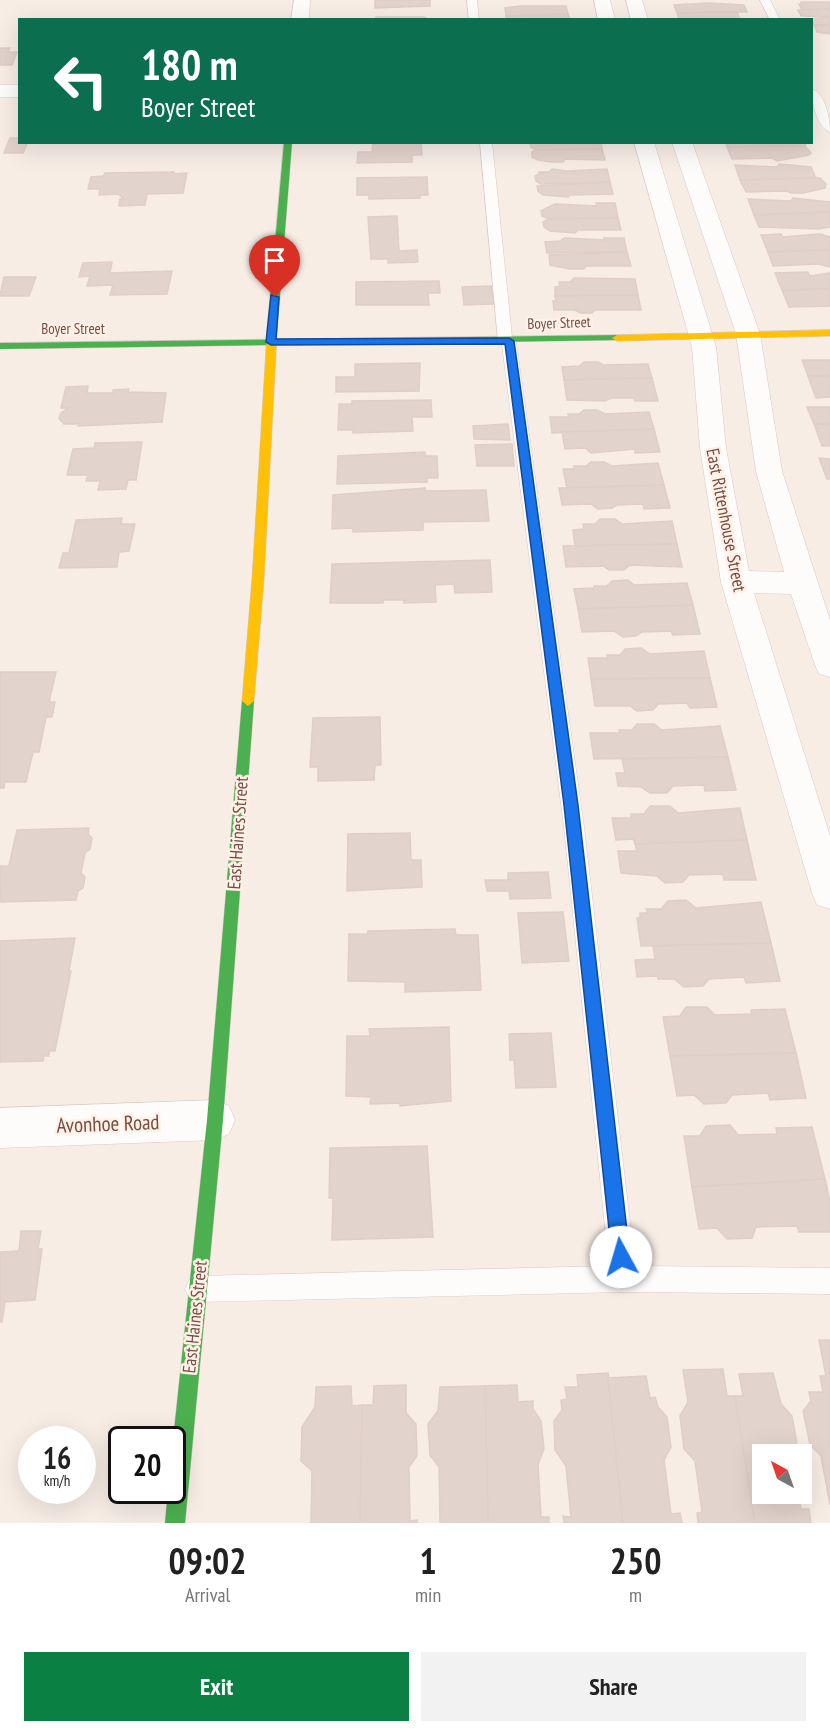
<!DOCTYPE html>
<style>
body{margin:0;font-family:"PT Sans Narrow",sans-serif;background:#f2f2f2;color:#222;height:100vh;display:flex;flex-direction:column;font-size:22px;white-space:nowrap}
*{box-sizing:border-box;margin:0}
p{font-size:20px;color:#767676}
.icon{flex:none;width:33px;height:33px;fill:none;stroke:currentColor;stroke-width:2;stroke-linecap:round;stroke-linejoin:round}
.map{position:relative;height:1523px;overflow:hidden}
.side{display:flex;flex-direction:column;background:#fff;flex:1}
.side>*{flex:none}
.guide{position:absolute;left:18px;top:18px;width:795px;height:126px;border-radius:0px;box-shadow:0 6px 24px #0002;background:#0b6e4f;color:#fff;overflow:hidden}
.needle{width:39px;rotate:320deg}
.controls{position:absolute;left:752px;top:1444px;display:grid;gap:12px}
.controls a{display:grid;place-items:center;width:60px;height:60px;border-radius:0px;background:#fff;box-shadow:0 6px 24px #0002;font-size:30px}
.speed{position:absolute;left:18px;top:1426px;display:flex;gap:12px;font-size:30px;font-weight:700;text-align:center}
.speed>*{display:grid;place-content:center;width:78px;height:78px;border-radius:50%;background:#fff;box-shadow:0 6px 24px #0002;line-height:1}
.speed small{font-size:15px;font-weight:400}
.speed .limit{border:3px solid #111;border-radius:9px;background:#fff;color:#111}
.pin{position:absolute;display:grid;place-items:center;width:51px;height:51px;color:#fff;margin:-62px -26px;border-radius:50% 50% 50% 0;rotate:-45deg;box-shadow:0 0 6px #0007}
.pin .icon{rotate:45deg}
.me{position:absolute;width:66px;margin:-33px;rotate:354deg;stroke-linejoin:round;filter:drop-shadow(0 0 4px #0008)}
.turn{display:flex;align-items:center;gap:21px;height:126px;padding:0 24px;font-size:27px}
.turn .icon{width:78px;height:78px;stroke-width:2.5}
.turn b{display:block;font-size:42px;line-height:51px}
.eta{display:flex;justify-content:space-evenly;align-items:center;height:102px;text-align:center}
.eta b{font-size:36px;font-weight:600;line-height:42px}
.button{display:flex;gap:12px;margin-top:auto;padding:12px 24px}
.button a{flex:1;height:69px;border-radius:0px;background:#0b8043;color:#fff;font-size:24px;font-weight:600;line-height:69px;text-align:center}
.button a+a{background:#f2f2f2;color:#222}
.map>svg:first-child{display:block}
.building{fill:#e3d3cd;stroke:#e0cec7;stroke-width:1.5}
.lines{fill:none;stroke-linecap:round;stroke-linejoin:round}
.lane-casing{stroke:#d8c9c3;stroke-width:1}
.street-casing{stroke:#d8c9c3;stroke-width:1}
.fast-casing{stroke:#d7c8c2;stroke-width:1}
.slow-casing{stroke:#d7c8c2;stroke-width:1}
.lane{fill:#fefcfb;fill-rule:evenodd}
.street{fill:#fefcfb;fill-rule:evenodd}
.fast{fill:#4caf50;fill-rule:evenodd}
.slow{fill:#ffc107;fill-rule:evenodd}
.route{fill:#1a73e8;stroke:#114b97;stroke-width:1.5}
.labels{text-anchor:middle;stroke-width:5;stroke-linejoin:round;paint-order:stroke}
.far-street-label{font-size:15px;fill:#764d44;stroke:#fff1e6}
.street-label{font-size:18px;fill:#764d44;stroke:#fff1e6}
.near-street-label{font-size:21px;fill:#764d44;stroke:#fff1e6}
</style>
<div class="map">
<svg width="830" height="1523" viewBox="0 0 830 1523">
<rect width="100%" height="100%" fill="#f7ede5"/>
<!-- building -->
<g class="building">
<polygon points="375,0 430,0 430,6 375,8"/>
<polygon points="801,2 830,2 830,9 802,10 799,4 802,4"/>
<polygon points="709,3 744,5 747,12 677,13 674,5"/>
<polygon points="520,6 566,6 568,14 506,16 505,8"/>
<polygon points="830,9 830,17 801,16 798,10"/>
<polygon points="737,12 740,20 679,20 677,13"/>
<polygon points="568,14 570,20 507,20 506,16"/>
<polygon points="376,17 424,17 430,20 375,20"/>
<polygon points="830,17 830,25 814,25 810,19"/>
<polygon points="814,25 830,25 830,34 817,32"/>
<polygon points="0,48 10,48 8,52 17,52 12,65 0,65"/>
<polygon points="10,138 20,138 20,142 28,142 23,153 4,153"/>
<polygon points="373,142 421,142 422,155 412,155 412,162 357,163 358,152 372,152"/>
<polygon points="530,142 601,142 602,149 536,150 531,147"/>
<polygon points="726,142 806,142 806,143 805,146 727,147"/>
<polygon points="805,146 811,153 809,155 777,161 772,158 732,159 727,147"/>
<polygon points="602,149 605,160 565,159 563,162 551,162 538,160 532,157 532,152 536,150"/>
<polygon points="779,164 811,167 816,178 740,180 735,165 777,167"/>
<polygon points="552,169 566,171 607,169 610,182 541,184 536,181 535,176 539,174 539,172 549,172"/>
<polygon points="174,172 173,174 187,173 183,193 147,194 145,205 119,206 120,199 124,199 118,194 99,195 100,189 88,189 91,177 103,176 105,173"/>
<polygon points="427,177 428,195 420,195 420,198 369,199 369,195 357,195 357,178"/>
<polygon points="820,178 826,184 825,188 803,193 791,193 787,191 746,192 740,180"/>
<polygon points="610,182 613,194 570,195 568,197 543,195 538,191 537,186"/>
<polygon points="793,198 830,202 830,212 754,215 748,199 791,201"/>
<polygon points="596,203 615,203 618,218 549,219 542,216 541,211 555,204 597,206"/>
<polygon points="829,212 830,227 819,229 759,227 754,215"/>
<polygon points="397,216 399,251 417,250 418,262 388,263 388,259 371,259 368,217"/>
<polygon points="618,218 621,230 578,230 575,233 550,231 544,227 543,222 549,219"/>
<polygon points="781,234 782,237 820,234 830,237 830,250 768,252 761,235"/>
<polygon points="564,238 605,240 604,238 624,238 627,252 547,253 545,242 560,241"/>
<polygon points="830,250 830,267 818,264 773,266 768,252"/>
<polygon points="627,252 631,266 586,266 584,269 570,269 550,265 549,255"/>
<polygon points="112,262 110,273 172,271 167,294 110,295 113,285 87,286 90,276 79,277 83,263"/>
<polygon points="808,272 810,276 830,273 830,289 782,290 775,273"/>
<polygon points="4,277 36,277 29,296 0,296"/>
<polygon points="574,278 635,279 638,295 555,296 555,287 560,286 559,282 570,282"/>
<polygon points="439,281 440,293 428,293 429,305 356,305 356,282"/>
<polygon points="491,286 494,304 464,305 462,287"/>
<polygon points="830,289 830,306 789,307 782,290"/>
<polygon points="638,295 641,310 595,310 592,313 580,313 575,310 554,310 553,301 556,301 555,296"/>
<polygon points="802,360 830,360 830,376 808,376"/>
<polygon points="584,362 598,362 603,365 648,364 652,378 564,380 562,367 580,366"/>
<polygon points="420,363 419,391 336,392 336,377 355,377 355,364"/>
<polygon points="808,376 830,376 830,397 816,398"/>
<polygon points="652,378 658,401 635,401 634,398 611,398 605,401 567,400 564,380"/>
<polygon points="88,386 87,393 113,393 113,390 129,389 128,392 166,393 162,422 78,426 79,424 64,424 59,418 61,413 68,408 61,408 66,387"/>
<polygon points="431,400 432,417 412,417 413,431 353,433 353,430 338,430 339,404 352,404 352,401"/>
<polygon points="807,407 830,407 830,424 814,424"/>
<polygon points="584,410 597,410 605,414 649,412 654,429 552,433 550,417 569,417 568,414 579,414"/>
<polygon points="508,424 510,440 474,439 473,426"/>
<polygon points="814,424 830,424 830,446 822,446"/>
<polygon points="654,429 660,452 635,453 635,449 591,453 585,448 565,449 562,432"/>
<polygon points="142,442 136,480 128,480 126,489 98,490 100,481 86,481 88,475 67,475 73,449 94,448 95,443"/>
<polygon points="512,444 514,466 477,466 475,445"/>
<polygon points="425,452 425,456 437,456 438,478 427,478 427,482 337,484 338,456"/>
<polygon points="819,458 830,459 830,479 827,479"/>
<polygon points="591,462 604,462 612,466 658,463 664,485 567,488 563,469 574,469 574,466 586,466"/>
<polygon points="664,485 670,508 644,509 643,504 617,505 612,508 598,509 591,504 562,505 559,488"/>
<polygon points="425,488 426,491 486,490 489,521 423,522 423,530 353,532 353,528 332,529 333,495"/>
<polygon points="122,518 121,524 135,524 129,551 119,552 117,567 59,568 63,553 69,553 76,520"/>
<polygon points="600,519 615,519 622,524 672,521 677,544 575,546 573,530 584,529 583,524 595,524"/>
<polygon points="677,544 682,567 630,565 624,570 609,570 603,566 566,567 563,546"/>
<polygon points="490,560 492,592 455,593 454,584 435,585 436,602 404,603 404,600 383,600 383,603 330,603 332,564"/>
<polygon points="628,580 634,585 687,583 693,605 578,609 574,589 594,588 594,586 607,586 612,581"/>
<polygon points="693,605 700,634 673,635 671,631 642,632 636,636 623,637 614,631 582,632 578,609"/>
<polygon points="641,648 650,654 704,651 710,678 591,679 588,658 608,658 607,655 620,655 625,649"/>
<polygon points="0,672 56,672 49,702 55,702 52,717 46,717 39,752 33,752 26,782 5,782 4,788 0,788"/>
<polygon points="710,678 717,707 690,708 687,703 658,704 653,710 637,711 630,706 595,706 591,679"/>
<polygon points="380,717 381,765 375,765 374,780 318,781 318,767 310,767 313,718"/>
<polygon points="637,724 654,724 662,730 720,726 728,757 594,759 590,733 620,733 619,730 632,730"/>
<polygon points="728,757 736,790 705,791 704,785 673,786 667,793 650,793 641,787 618,786 616,773 625,773 622,759"/>
<polygon points="650,806 670,806 678,813 740,808 747,840 635,844 634,839 616,840 612,818 631,818 631,814 644,814"/>
<polygon points="89,828 88,834 92,838 90,849 85,853 81,873 85,877 83,888 78,891 76,900 1,902 0,866 9,866 17,830"/>
<polygon points="410,833 411,860 421,860 422,887 347,891 348,834"/>
<polygon points="747,840 756,880 724,880 723,874 689,875 683,882 665,883 657,876 621,873 618,851 637,851 635,844"/>
<polygon points="548,872 551,898 510,899 509,891 487,891 485,880 508,880 508,873"/>
<polygon points="686,900 696,908 761,902 771,943 641,946 637,918 640,918 640,913 648,913 646,909 661,909 668,901"/>
<polygon points="563,912 569,961 522,963 518,913"/>
<polygon points="455,929 456,935 478,935 481,990 405,992 405,982 348,981 349,934 367,934 368,931"/>
<polygon points="75,938 69,971 71,971 55,1051 49,1051 49,1056 44,1056 43,1061 0,1062 0,941"/>
<polygon points="771,943 780,981 746,983 744,977 709,979 703,986 684,987 674,979 658,979 657,976 637,977 635,960 655,959 653,946"/>
<polygon points="686,1007 707,1007 715,1015 752,1014 751,1010 785,1009 796,1053 670,1056 663,1017 680,1016"/>
<polygon points="449,1027 451,1101 400,1106 400,1103 370,1104 371,1097 346,1096 347,1036 370,1036 369,1029"/>
<polygon points="551,1033 556,1087 516,1088 514,1060 510,1060 509,1034"/>
<polygon points="796,1053 806,1098 770,1100 768,1093 732,1095 726,1103 704,1104 694,1095 677,1096 670,1056"/>
<polygon points="730,1125 738,1135 777,1134 776,1128 812,1127 825,1179 692,1187 684,1136 700,1136 706,1126"/>
<polygon points="427,1146 433,1237 332,1240 333,1198 329,1198 330,1148"/>
<polygon points="825,1179 830,1202 830,1232 799,1232 797,1226 756,1227 752,1238 727,1239 717,1228 699,1229 692,1187"/>
<polygon points="21,1231 41,1231 38,1249 42,1249 35,1300 5,1302 2,1322 0,1322 0,1252 19,1251"/>
<polygon points="819,1340 830,1340 830,1505 821,1456 810,1445 803,1411 811,1401 809,1392 823,1392 820,1376 826,1376"/>
<polygon points="723,1369 727,1396 735,1396 755,1523 698,1523 697,1513 702,1512 695,1461 684,1449 680,1416 688,1402 683,1370"/>
<polygon points="608,1373 623,1523 564,1523 563,1516 571,1517 566,1466 555,1450 554,1421 562,1410 561,1400 567,1399 565,1387 578,1387 577,1375"/>
<polygon points="773,1373 781,1404 792,1416 797,1444 792,1455 762,1455 762,1494 798,1494 801,1509 809,1509 811,1523 755,1523 735,1396 743,1396 739,1374"/>
<polygon points="646,1376 650,1398 655,1397 658,1407 667,1417 671,1447 664,1460 671,1514 680,1513 682,1523 623,1523 608,1378"/>
<polygon points="406,1385 406,1413 416,1424 417,1456 409,1467 410,1521 417,1520 417,1523 360,1523 362,1405 373,1405 374,1386"/>
<polygon points="517,1385 518,1402 533,1401 533,1409 541,1421 544,1449 538,1464 541,1517 549,1517 549,1523 488,1523 485,1386"/>
<polygon points="351,1386 352,1406 362,1405 360,1523 311,1523 312,1471 301,1461 302,1427 315,1407 316,1387"/>
<polygon points="485,1386 488,1523 440,1523 439,1467 430,1455 428,1424 438,1411 440,1387"/>
</g>
<g class="lines">
<!-- lane casing -->
<g class="lane-casing">
<g id="lane">
<polygon points="467,0 477,0 479,20 469,20"/>
<polygon points="760,0 770,0 780,20 770,20"/>
<path d="M812 89C826 94 830 119 830 132 817 128 811 101 812 89Z"/>
<polygon points="480,142 492,142 512,337 516,341 584,827 635,1266 830,1268 830,1294 623,1292 198,1302 189,1298 185,1289 189,1280 198,1276 609,1266 564,827 502,345 498,341"/>
</g>
</g>
<!-- street casing -->
<g class="street-casing">
<g id="street">
<polygon points="294,0 310,0 309,20 291,20"/>
<polygon points="594,0 610,0 615,20 598,20"/>
<polygon points="626,0 642,0 648,20 631,20"/>
<rect x="0" y="85" width="20" height="12"/>
<polygon points="634,142 654,142 716,347 726,448 749,571 784,572 756,471 736,334 672,142 692,142 760,334 782,471 830,620 830,677 819,674 815,665 791,594 754,593 830,836 830,909 817,905 812,893 721,582 700,448 692,347"/>
<polygon points="215,1100 229,1106 235,1120 229,1134 215,1140 0,1148 0,1108"/>
</g>
</g>
<!-- fast casing -->
<g class="fast-casing">
<g id="fast">
<polygon points="284,142 292,142 277,333 272,336 267,333"/>
<polygon points="617,335 622,338 620,340 0,349 0,343"/>
<polygon points="248,696 254,701 223,1120 185,1523 165,1523 168,1491 172,1491 172,1450 207,1120 242,701"/>
</g>
</g>
<!-- slow casing -->
<g class="slow-casing">
<g id="slow">
<polygon points="272,330 277,333 264,579 254,701 248,706 242,701 252,579 267,333"/>
<polygon points="830,330 830,336 617,341 612,338 617,335"/>
</g>
</g>
<!-- lane -->
<use href="#lane" class="lane"/>
<!-- street -->
<use href="#street" class="street"/>
<!-- fast -->
<use href="#fast" class="fast"/>
<!-- slow -->
<use href="#slow" class="slow"/>
</g>
<!-- route -->
<polygon class="route" points="271,295 279,297 276,339 509,338 514,341 578,805 630,1257 627,1263 621,1266 615,1263 612,1257 564,805 505,344 271,345 266,342"/>
<g class="labels">
<!-- far-street labels -->
<g class="far-street-label">
<text transform="translate(559 323) rotate(-2)" y="5">Boyer Street</text>
<text x="73" y="334">Boyer Street</text>
</g>
<!-- street labels -->
<g class="street-label">
<text transform="translate(726 520) rotate(79)" y="6">East Rittenhouse Street</text>
<text transform="translate(238 833) rotate(-86)" y="6">East Haines Street</text>
<text transform="translate(195 1317) rotate(-84)" y="6">East Haines Street</text>
</g>
<!-- near-street labels -->
<g class="near-street-label">
<text transform="translate(108 1124) rotate(-2)" y="7">Avonhoe Road</text>
</g>
</g>
</svg>
<div class="controls">
<a><svg class="needle" viewBox="-14 -14 28 28"><path d="M0-13l5 13h-10z" fill="#e53935"/><path d="M0 13l5-13h-10z" fill="#767676"/></svg></a>
</div>
<div class="speed"><div>16<small>km/h</small></div><div class="limit">20</div></div>
<div class="pin" style="left:275px;top:297px;background:#d93025"><svg class="icon" aria-label="arrive" viewBox="0 0 24 24"><path d="M6 21V4h12l-3 4 3 4H6"/></svg></div>
<svg class="me" style="left:621px;top:1257px" viewBox="-20 -20 40 40"><circle r="19" fill="#fff"/><path d="M0-13L10 11 0 6-10 11z" fill="#1a73e8"/></svg>
<div class="guide">
<div class="turn"><svg class="icon" aria-label="left" viewBox="0 0 24 24"><path d="M17 20v-9H6M10 6l-5 5 5 5"/></svg><div><b>180 m</b>Boyer Street</div></div>
</div>
</div>
<section class="side">
<div class="eta">
<div><b>09:02</b><p>Arrival</p></div>
<div><b>1</b><p>min</p></div>
<div><b>250</b><p>m</p></div>
</div>
<div class="button"><a>Exit</a><a>Share</a></div>
</section>
